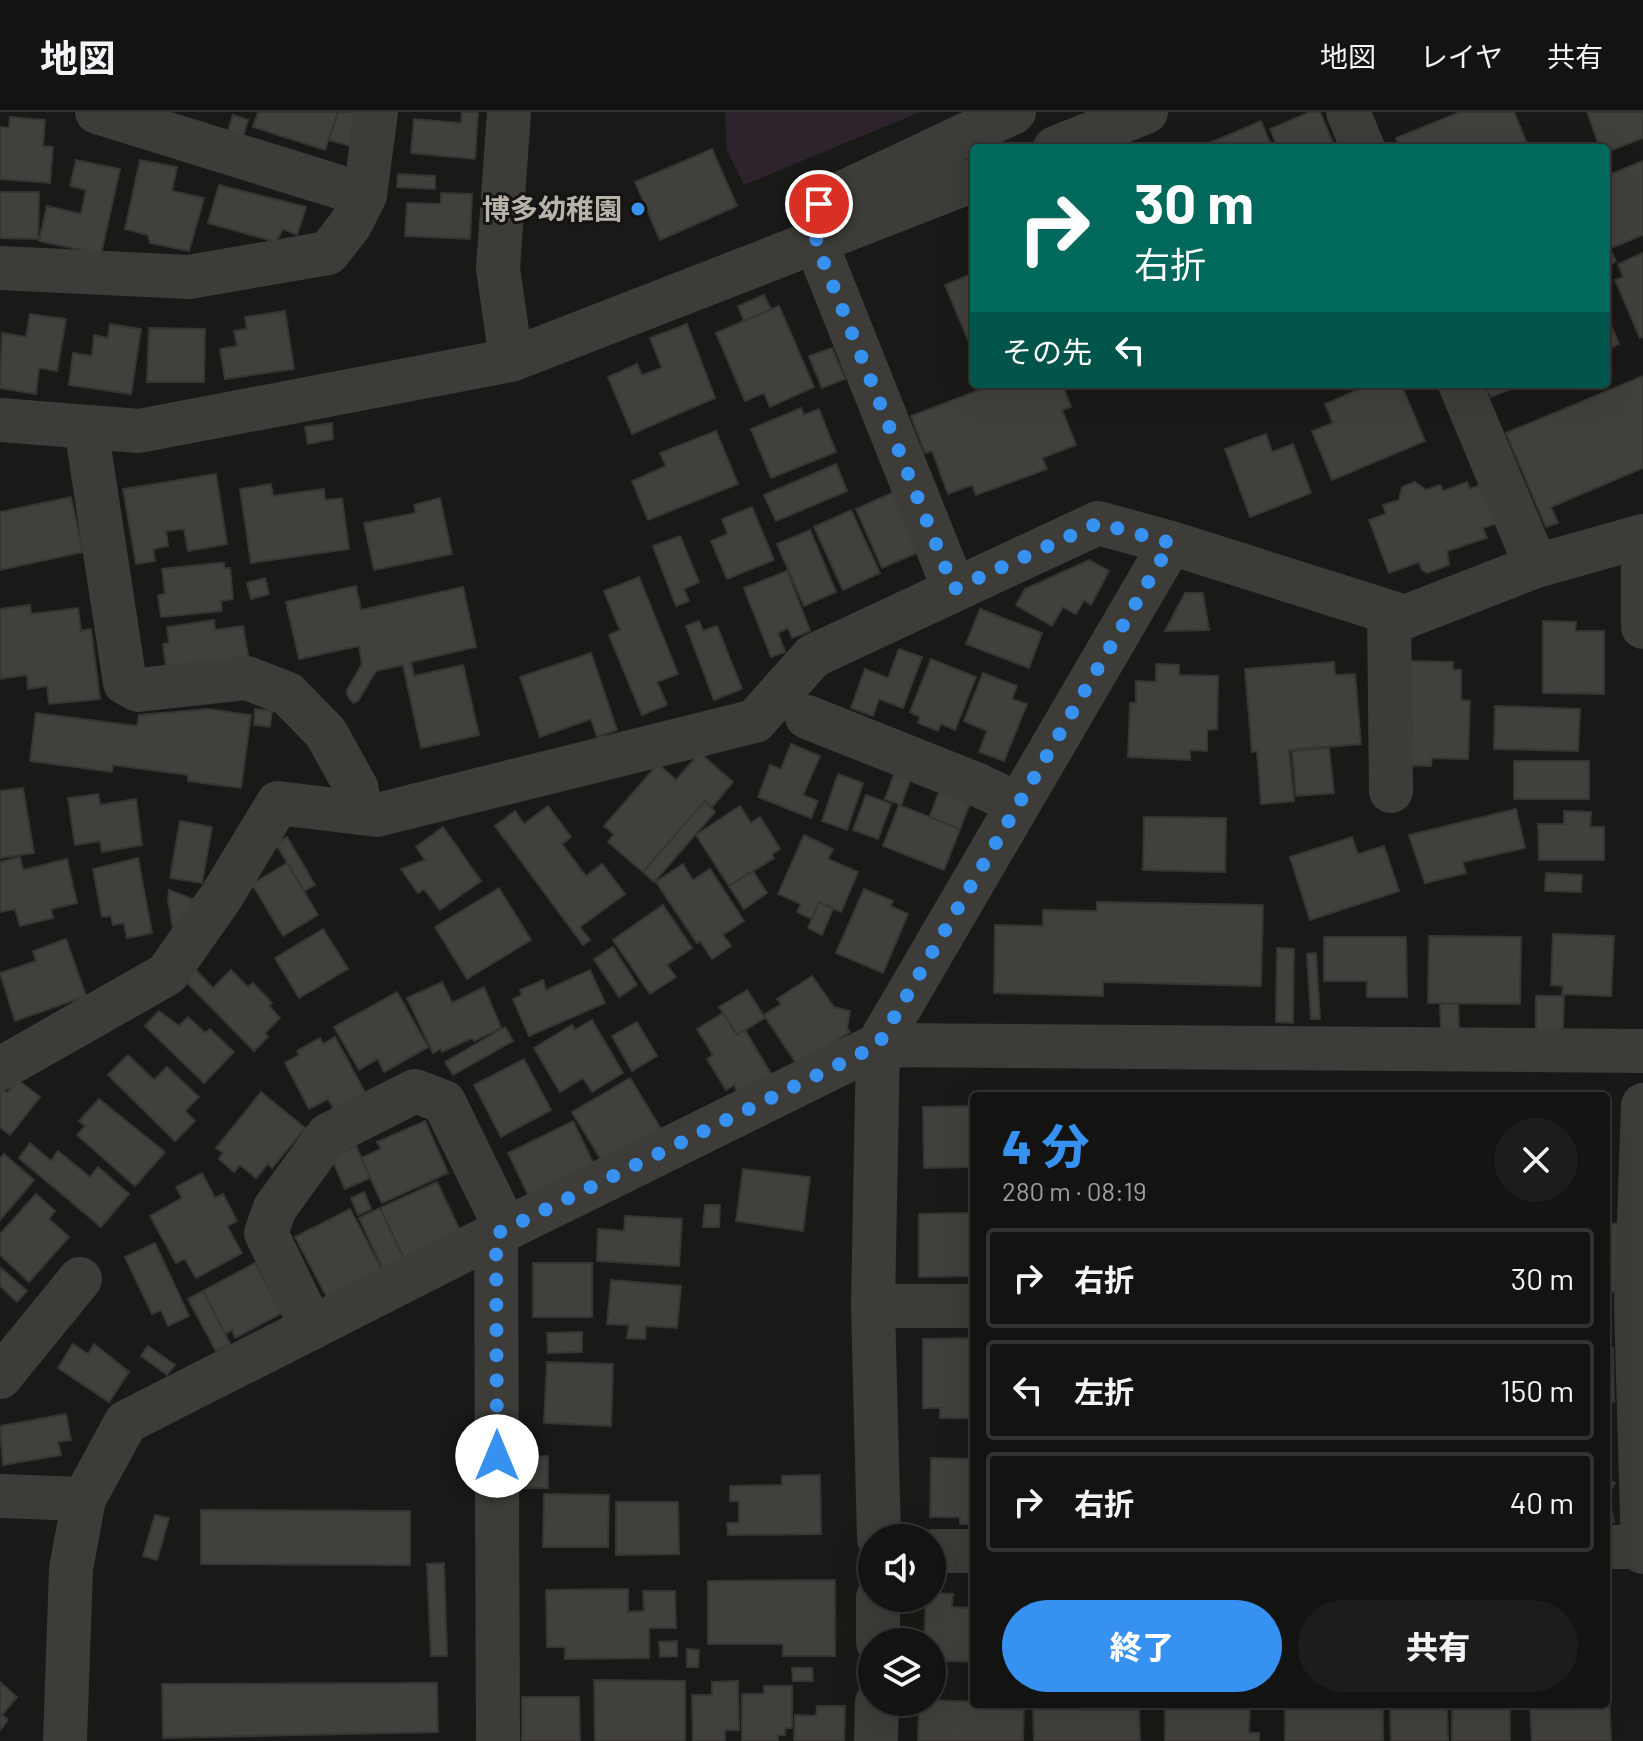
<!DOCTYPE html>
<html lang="ja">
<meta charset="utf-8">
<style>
body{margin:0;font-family:Barlow,"Noto Sans JP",sans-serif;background:#1c1c1a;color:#f1f3f6;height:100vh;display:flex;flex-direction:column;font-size:30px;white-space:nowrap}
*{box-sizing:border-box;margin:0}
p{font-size:26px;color:#9d9e9f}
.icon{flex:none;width:44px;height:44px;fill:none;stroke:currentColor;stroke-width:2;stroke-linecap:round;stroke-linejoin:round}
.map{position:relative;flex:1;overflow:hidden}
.drawer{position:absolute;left:970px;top:980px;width:640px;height:616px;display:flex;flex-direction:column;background:#131311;border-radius:8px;box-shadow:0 8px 32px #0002,0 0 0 2px #323231}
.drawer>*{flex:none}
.banner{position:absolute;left:970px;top:32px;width:640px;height:244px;border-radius:8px;box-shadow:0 8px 32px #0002,0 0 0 2px #323231;background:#00695c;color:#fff;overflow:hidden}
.tools{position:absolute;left:858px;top:1412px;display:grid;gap:16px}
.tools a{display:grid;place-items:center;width:88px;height:88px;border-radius:50%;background:#131311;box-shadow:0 8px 32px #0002,0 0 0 2px #323231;font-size:40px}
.pin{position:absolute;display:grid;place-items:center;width:68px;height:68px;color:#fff;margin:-34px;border:4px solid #fff;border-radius:50%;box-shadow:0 2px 8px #0007}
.me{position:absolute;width:88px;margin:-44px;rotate:0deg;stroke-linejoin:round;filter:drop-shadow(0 0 6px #0008)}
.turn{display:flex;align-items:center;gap:28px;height:168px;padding:0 32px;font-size:36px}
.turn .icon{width:104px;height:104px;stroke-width:2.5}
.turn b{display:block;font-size:56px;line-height:68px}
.then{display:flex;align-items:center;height:76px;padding:0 32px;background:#0003;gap:16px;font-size:30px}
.round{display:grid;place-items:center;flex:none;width:84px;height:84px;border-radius:42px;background:#1c1c1a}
.headline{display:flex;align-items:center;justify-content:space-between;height:136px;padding:0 32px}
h1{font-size:48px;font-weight:800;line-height:60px;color:#3791f1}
.primary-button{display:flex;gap:16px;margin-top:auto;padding:16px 32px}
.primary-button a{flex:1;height:92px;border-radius:48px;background:#3791f1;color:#fff;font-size:32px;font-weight:800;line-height:92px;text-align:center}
.primary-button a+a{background:#1c1c1a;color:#f1f3f6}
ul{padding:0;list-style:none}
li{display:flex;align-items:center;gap:24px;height:100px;margin:0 16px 12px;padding:0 16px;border:4px solid #323231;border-radius:8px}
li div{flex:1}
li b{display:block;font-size:30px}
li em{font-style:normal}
header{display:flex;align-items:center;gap:48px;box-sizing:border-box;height:112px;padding:0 40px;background:#131311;border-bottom:2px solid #323231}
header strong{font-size:38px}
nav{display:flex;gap:44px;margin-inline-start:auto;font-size:28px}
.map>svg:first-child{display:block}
.green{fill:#2c232c}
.building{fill:#41403c;stroke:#353531;stroke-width:2}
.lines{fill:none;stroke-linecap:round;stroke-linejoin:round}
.minor{stroke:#3e3c38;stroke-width:44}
.route{stroke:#3791f1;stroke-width:14;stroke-dasharray:0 25.2}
.poi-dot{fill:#3791f1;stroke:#141412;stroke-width:3}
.labels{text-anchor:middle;stroke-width:6;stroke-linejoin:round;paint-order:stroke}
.poi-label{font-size:28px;font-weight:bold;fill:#b9b2a9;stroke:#141412;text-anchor:end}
</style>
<header>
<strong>地図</strong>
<nav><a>地図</a><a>レイヤ</a><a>共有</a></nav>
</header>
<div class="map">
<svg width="1643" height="1629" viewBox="0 0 1643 1629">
<rect width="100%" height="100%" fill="#191917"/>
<!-- green -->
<polygon class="green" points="725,0 920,0 744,73 727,39"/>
<!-- building -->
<g class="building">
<polygon points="258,0 338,0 325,38 253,15"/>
<polygon points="338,0 355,0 350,34 329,28"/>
<polygon points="462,0 478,0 475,47 411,41 414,7 461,11"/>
<polygon points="1310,0 1320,0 1335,36 1278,36 1270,17"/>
<polygon points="1460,0 1514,0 1529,36 1400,36 1396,26"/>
<polygon points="1587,0 1643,0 1643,26 1606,40 1606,36 1600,36"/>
<polygon points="233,3 248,8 241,31 226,26"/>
<polygon points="10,5 45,8 43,34 53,35 50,71 0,67 0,15 9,16"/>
<polygon points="1261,9 1272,36 1198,36"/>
<polygon points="712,37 737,94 660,128 635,70"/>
<polygon points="76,48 120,57 101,142 39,129 47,94 81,102 86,78 70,74"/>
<polygon points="140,48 177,55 172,79 204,86 189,139 150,131 148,123 125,117"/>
<polygon points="1643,49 1643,123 1609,137 1606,131 1606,64"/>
<polygon points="398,62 435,64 435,77 397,75"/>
<polygon points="219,73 306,95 297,123 283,117 276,130 208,111"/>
<polygon points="0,80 39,80 38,127 0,126"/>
<polygon points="441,81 472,82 470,127 405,124 407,91 441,92"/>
<polygon points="1610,137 1616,149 1606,155 1606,139"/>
<polygon points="1643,141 1643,225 1640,226 1615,168 1623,165 1618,152"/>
<polygon points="974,161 974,233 971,235 945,173"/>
<polygon points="764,183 771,197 744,209 738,194"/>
<polygon points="779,194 814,275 770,295 764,281 745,289 716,221"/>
<polygon points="285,199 294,257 225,267 220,237 237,234 234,219 247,217 245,205"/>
<polygon points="30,202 66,207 57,259 39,256 36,282 0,276 2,221 26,225"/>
<polygon points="1606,202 1619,232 1606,238"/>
<polygon points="110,212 141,217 131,282 69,273 73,241 92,244 94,223 108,226"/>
<polygon points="687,212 715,286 632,322 608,265 637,252 642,263 662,256 650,226"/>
<polygon points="149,216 205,217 204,270 147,270"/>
<polygon points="832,236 845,267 822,276 809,244"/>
<polygon points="1643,264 1643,356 1551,395 1558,411 1546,415 1506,321"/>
<polygon points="995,272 1062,272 1071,295 1062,298 1076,333 1042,346 1047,357 976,383 972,373 948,382 932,339 925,341 911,304"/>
<polygon points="1371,272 1401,272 1425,329 1332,368 1312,319 1333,311 1325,292"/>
<polygon points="1485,272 1523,272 1491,285"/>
<polygon points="801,296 804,303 819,297 836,340 771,366 751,317"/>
<polygon points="332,311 333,327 308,332 305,315"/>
<polygon points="716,319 738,372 648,408 632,369 666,354 660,341"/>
<polygon points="1266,322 1272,340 1293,332 1311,381 1250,405 1225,337"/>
<polygon points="836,352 847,379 776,409 764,383"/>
<polygon points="216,362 227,432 188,439 184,417 166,419 168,434 153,437 155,449 136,452 123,377"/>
<polygon points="1415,370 1426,378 1440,373 1443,379 1467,370 1470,377 1482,372 1497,411 1483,416 1487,426 1447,439 1449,453 1427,461 1422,458 1419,450 1389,461 1369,408 1386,402 1383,393 1399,388 1402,375"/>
<polygon points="271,372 273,384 324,377 325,388 342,386 349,437 251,451 240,377"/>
<polygon points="894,380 921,439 882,456 856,397"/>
<polygon points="71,385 83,440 0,458 0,400"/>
<polygon points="440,386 452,442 374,458 364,411 416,401 414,393"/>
<polygon points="752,395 774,448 727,467 711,429 728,422 722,407"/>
<polygon points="851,398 880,461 843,478 814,415"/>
<polygon points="810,418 836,480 804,494 777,432"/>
<polygon points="680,424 699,470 684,477 689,489 676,494 653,434"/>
<polygon points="1089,448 1109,459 1091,493 1084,488 1076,502 1063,495 1052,514 1016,493 1025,477"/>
<polygon points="218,451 224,451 224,456 230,456 233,487 221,489 222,499 161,505 158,483 165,482 162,457"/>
<polygon points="787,459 810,519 792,526 788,516 778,521 785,540 771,545 744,476"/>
<polygon points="639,465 678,562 657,570 667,593 642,603 609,523 620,518 604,479"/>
<polygon points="265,466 269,482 251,487 247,471"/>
<polygon points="356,474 361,498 463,475 476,535 411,550 414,564 463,553 479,623 421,636 403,553 376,559 358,589 353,591 347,583 347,578 362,552 359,534 299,547 286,490"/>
<polygon points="1185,481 1203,481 1209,518 1165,519"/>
<polygon points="30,493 31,502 78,496 81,519 91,517 100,587 49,592 47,574 28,577 27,563 0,567 0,497"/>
<polygon points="980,497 1042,521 1029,556 966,532"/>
<polygon points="214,508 215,518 243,514 249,549 167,561 163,532 169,531 167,515"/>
<polygon points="699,509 703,519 717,514 742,577 714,588 686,514"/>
<polygon points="1543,509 1576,510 1575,519 1604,519 1604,582 1543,581"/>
<polygon points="899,537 922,545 903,596 879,587 873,604 851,596 865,557 888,566"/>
<polygon points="591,541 617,618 597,625 591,607 540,625 520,565"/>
<polygon points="931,547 976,565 955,618 941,612 938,619 918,611 920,605 910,600"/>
<polygon points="1406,549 1453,550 1453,558 1461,558 1461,588 1470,589 1468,647 1432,646 1431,654 1403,653"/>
<polygon points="1334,550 1335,563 1355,562 1361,632 1289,638 1294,689 1261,692 1257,639 1252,640 1245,557"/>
<polygon points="1156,552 1179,553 1179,563 1218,564 1217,617 1207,618 1207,639 1190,638 1190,648 1128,645 1130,591 1136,591 1136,569 1156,570"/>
<polygon points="983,561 1017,574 1012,587 1027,592 1004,649 979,640 987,619 964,609"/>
<polygon points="1495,594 1580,597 1578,639 1494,637"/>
<polygon points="208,597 251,603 241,676 188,669 188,663 113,653 112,660 30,649 36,601 137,614 139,603"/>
<polygon points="255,597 272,599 270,615 254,613"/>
<polygon points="791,632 820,644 803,683 818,689 811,706 758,685 770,653 781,657"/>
<polygon points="1329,636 1334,681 1296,684 1292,639"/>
<polygon points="700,641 733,670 712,695 705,689 643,760 608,730 614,722 604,714 658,652 676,668"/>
<rect x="1514" y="649" width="75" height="38"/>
<polygon points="895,660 911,666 901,693 885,687"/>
<polygon points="838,662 863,671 847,718 822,709"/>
<polygon points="23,676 34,741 0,746 0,679"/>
<polygon points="939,680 970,691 960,717 929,706"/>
<polygon points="98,682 100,693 136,687 142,733 102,740 100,729 75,733 68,686"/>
<polygon points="866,683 891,692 878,727 853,718"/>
<polygon points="705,689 715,700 654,770 643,760"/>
<polygon points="899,693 960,717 944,758 883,734"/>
<polygon points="548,694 571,725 562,732 586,764 602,752 625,782 580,815 590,828 583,833 495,714 515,699 524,712"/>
<polygon points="740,694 751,711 760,705 780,737 772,742 774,746 729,774 696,723"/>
<polygon points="1516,697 1525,736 1463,750 1466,761 1425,771 1409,723"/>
<polygon points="1564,699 1591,700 1590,715 1604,715 1604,748 1539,748 1538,712 1564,712"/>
<polygon points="1144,705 1226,706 1225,760 1143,758"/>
<polygon points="180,709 212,715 202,771 170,766"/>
<polygon points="443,715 481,769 440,798 424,777 418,781 401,757 425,748 416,735"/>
<polygon points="804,723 833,737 828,747 858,760 841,800 819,790 812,807 797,800 801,792 778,782"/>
<polygon points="287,725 315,773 304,779 276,732"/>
<polygon points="1352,725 1358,742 1384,734 1399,779 1310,808 1290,745"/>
<polygon points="20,745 23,758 67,747 77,791 51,797 53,806 20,814 15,797 0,800 0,750"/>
<polygon points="138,746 152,821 127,826 124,811 113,813 111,804 102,805 93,757"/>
<polygon points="287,751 318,803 283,824 252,772"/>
<polygon points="683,752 693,768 710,757 744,809 723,823 731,834 712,847 700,829 697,831 656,770"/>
<polygon points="753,759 767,781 744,797 729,774"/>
<polygon points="1546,761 1582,763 1581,780 1545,779"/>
<polygon points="499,776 531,828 467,867 435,815"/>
<polygon points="864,777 893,789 890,794 908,802 883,861 836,841"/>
<polygon points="169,778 200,790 174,822 168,788"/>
<polygon points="819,790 833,797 822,823 808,816"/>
<polygon points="1097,790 1263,793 1261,874 1103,870 1103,884 994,881 995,813 1043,814 1043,798 1097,799"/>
<polygon points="663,793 692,836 667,853 676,865 650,882 613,828"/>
<polygon points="323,817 348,857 299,886 275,846"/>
<polygon points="1553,822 1614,824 1611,884 1562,882 1563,874 1551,873"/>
<polygon points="1429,824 1521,825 1520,892 1428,891"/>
<polygon points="1324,825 1406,825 1407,885 1367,885 1367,869 1324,869"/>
<polygon points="66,827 86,884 15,909 0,861 36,849 33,839"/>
<polygon points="613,835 637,873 619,885 594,847"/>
<polygon points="1277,836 1294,837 1293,911 1276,910"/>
<polygon points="1316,841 1320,907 1311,907 1307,842"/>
<polygon points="196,858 213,876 231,858 248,875 253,871 272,891 269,894 280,906 265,921 268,925 254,939 185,869"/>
<polygon points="590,858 605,891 529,924 513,887 522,883 520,878 543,868 546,878"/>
<polygon points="812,864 834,895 850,899 847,916 850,920 798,954 764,903 781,892 777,887"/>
<polygon points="442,870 452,891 484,875 501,916 474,929 472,926 442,940 440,937 433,941 407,886"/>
<polygon points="747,878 765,906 737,923 719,895"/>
<polygon points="397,880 428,935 384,960 378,947 359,958 334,915"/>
<polygon points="1536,884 1564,884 1563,917 1536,917"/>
<polygon points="1440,892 1458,892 1459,918 1441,919"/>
<polygon points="159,899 179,914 188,905 205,921 210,917 234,940 204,971 145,914"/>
<polygon points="723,901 737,923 745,918 771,962 738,981 734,973 726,978 707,947 713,943 697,917"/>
<polygon points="592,908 623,961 592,980 583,966 560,980 534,936 572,913 575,918"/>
<polygon points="637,910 657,944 632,959 612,924"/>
<polygon points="505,915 513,929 453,963 445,950"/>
<polygon points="335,925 366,982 335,999 328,987 309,997 285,951 299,943 297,939 320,926 323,932"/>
<polygon points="128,943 154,968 167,955 199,985 185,999 195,1009 175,1029 108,963"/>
<polygon points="524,947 551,998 501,1025 474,973"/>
<polygon points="630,966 661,1017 603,1051 572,1000"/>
<polygon points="18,968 40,985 10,1023 0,1015 0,976 7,981"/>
<polygon points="261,980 305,1016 272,1056 268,1052 256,1066 240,1053 234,1060 219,1047 223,1041 216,1036"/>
<polygon points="99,987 165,1040 135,1074 77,1023 85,1014 79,1009"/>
<rect x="1606" y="988" width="4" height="66"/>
<polygon points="974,994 974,1055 924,1056 923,995"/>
<polygon points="425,1009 448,1061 382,1091 361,1046 381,1037 377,1030"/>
<polygon points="573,1009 596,1057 531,1089 508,1041"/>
<polygon points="30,1031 51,1049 58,1039 90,1065 98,1055 129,1082 101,1115 19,1046"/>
<polygon points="356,1034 370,1066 345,1077 331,1045"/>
<polygon points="4,1042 34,1068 0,1108 0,1047"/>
<polygon points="743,1057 810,1065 803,1119 736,1109"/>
<polygon points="202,1061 215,1086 223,1082 237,1109 227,1114 242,1141 196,1166 185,1147 176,1151 150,1104 182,1086 176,1075"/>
<polygon points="437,1070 464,1127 407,1153 380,1096"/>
<polygon points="364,1080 371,1097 358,1103 351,1086"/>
<polygon points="36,1082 55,1099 49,1107 69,1125 29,1170 0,1143 0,1122"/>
<polygon points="705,1093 720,1093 719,1115 703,1115"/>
<polygon points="380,1096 406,1152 385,1161 359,1106"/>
<polygon points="350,1097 383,1160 329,1189 295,1125"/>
<polygon points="974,1101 974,1164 919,1165 919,1102"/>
<polygon points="625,1104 682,1107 679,1154 597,1149 598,1117 624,1119"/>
<polygon points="1606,1111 1623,1112 1622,1180 1606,1180"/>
<polygon points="155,1131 189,1204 168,1214 161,1198 152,1202 125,1145"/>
<polygon points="255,1151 282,1201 235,1226 232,1218 225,1222 203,1179"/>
<rect x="533" y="1151" width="59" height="54"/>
<polygon points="0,1155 27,1179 17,1190 0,1174"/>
<polygon points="611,1168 681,1174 677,1216 646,1214 645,1227 627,1226 629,1213 607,1212"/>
<polygon points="203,1179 230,1232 216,1239 188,1187"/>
<polygon points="582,1220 582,1240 548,1241 547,1221"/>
<polygon points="974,1226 974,1306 940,1306 940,1296 923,1296 923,1227"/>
<polygon points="73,1232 88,1242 94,1232 129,1260 109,1290 58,1256"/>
<polygon points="148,1234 175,1253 167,1263 141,1244"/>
<polygon points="1606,1236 1613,1236 1614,1290 1606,1290"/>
<polygon points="547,1250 613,1252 611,1314 544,1311"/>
<polygon points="66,1302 71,1328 58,1330 61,1343 3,1353 0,1314"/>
<polygon points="548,1344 548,1376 514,1376 513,1345"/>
<polygon points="931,1346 974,1347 974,1412 960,1412 960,1405 930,1405"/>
<polygon points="820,1363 821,1422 728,1423 727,1411 739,1411 739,1389 730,1389 730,1374 782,1373 782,1364"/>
<polygon points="1606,1366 1615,1371 1608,1383 1614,1410 1606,1410"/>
<polygon points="544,1382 609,1383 608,1435 543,1435"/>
<polygon points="616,1390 678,1390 679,1442 616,1443"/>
<polygon points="201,1398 410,1399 410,1453 201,1452"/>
<polygon points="155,1403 169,1406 157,1448 143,1444"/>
<polygon points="444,1451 447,1544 431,1544 427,1452"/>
<polygon points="835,1468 835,1544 783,1544 783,1532 708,1532 708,1469"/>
<polygon points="628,1477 628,1500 644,1499 643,1479 675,1479 676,1516 649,1516 649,1546 565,1547 565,1535 547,1535 546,1478"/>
<polygon points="932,1481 953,1482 952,1495 974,1496 974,1550 946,1549 946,1553 932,1552 932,1530 924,1530 926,1486 932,1486"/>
<polygon points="677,1529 677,1544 660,1545 659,1530"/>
<polygon points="687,1537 699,1538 698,1555 687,1555"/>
<polygon points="792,1556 812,1556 813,1569 793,1569"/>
<polygon points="594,1568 685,1569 685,1629 595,1629"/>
<polygon points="738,1569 739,1618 725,1618 725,1629 693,1629 692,1583 712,1583 712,1570"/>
<polygon points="0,1570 17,1585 2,1603 8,1608 0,1618"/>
<polygon points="437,1571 438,1620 163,1626 162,1572"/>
<polygon points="764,1574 792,1574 792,1616 785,1616 785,1623 778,1623 778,1629 742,1629 742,1582 764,1582"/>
<polygon points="1606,1584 1609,1584 1611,1629 1532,1629 1530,1597 1571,1595 1571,1592 1606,1592"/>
<polygon points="522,1585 579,1585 580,1629 522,1629"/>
<polygon points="932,1588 1024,1592 1023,1629 918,1629 919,1590"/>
<polygon points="1033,1592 1081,1592 1081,1598 1139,1598 1140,1629 1034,1629"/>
<polygon points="1165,1592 1250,1592 1249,1621 1259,1621 1259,1629 1165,1629"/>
<rect x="1285" y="1592" width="98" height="37"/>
<polygon points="1390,1592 1447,1592 1448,1629 1391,1629"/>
<rect x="1452" y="1592" width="58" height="37"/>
<polygon points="817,1594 845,1594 844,1629 794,1629 795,1603 816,1604"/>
</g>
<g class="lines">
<!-- minor -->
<g class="minor">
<polyline points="97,0 365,83 376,0"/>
<polyline points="509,0 498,156 511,248"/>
<polyline points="1348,0 1363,36"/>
<polyline points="1055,36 1146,0"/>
<polyline points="0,156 189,165 328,141 350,113 365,83"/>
<polyline points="1460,272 1536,454"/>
<polyline points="0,308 139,319 511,248 974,68"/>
<polyline points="89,315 89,335 125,571 138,578 247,566 288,582 326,621 357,677 357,700"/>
<polyline points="1643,424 1643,515"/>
<polyline points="954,477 816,131 819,92 1014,0"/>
<polyline points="1389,500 1391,679"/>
<polyline points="807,605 978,673 1018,692"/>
<polyline points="0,957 167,862 221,785 278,691 377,703 755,609 813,544 1098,411 1171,431 1405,505 1536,454 1643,424"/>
<polyline points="1643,993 1636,1194 1643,1440"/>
<polyline points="496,1122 498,1629"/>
<polyline points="873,1194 974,1194"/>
<polyline points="312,1216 266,1121 275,1096 328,1023 415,979 444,990 506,1117"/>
<polyline points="0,1265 80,1167"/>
<polyline points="0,1384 84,1387"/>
<polyline points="879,1426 873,1194 878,933 1171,431"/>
<polyline points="1606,1435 1643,1435"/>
<polyline points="932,1439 974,1439"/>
<polyline points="878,1530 878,1486"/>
<polyline points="65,1629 71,1457 84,1387 126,1310 496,1122 878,933 1643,939"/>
<polyline points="876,1629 877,1590"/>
</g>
</g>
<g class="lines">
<!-- route -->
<polyline class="route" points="497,1344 496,1122 878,933 1171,431 1098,411 954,477 816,131 819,92"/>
</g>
<!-- markers -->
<circle class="poi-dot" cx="638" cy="97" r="8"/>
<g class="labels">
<!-- poi labels -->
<g class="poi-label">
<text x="622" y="107">博多幼稚園</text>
</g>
</g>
</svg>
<div class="tools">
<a><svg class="icon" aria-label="sound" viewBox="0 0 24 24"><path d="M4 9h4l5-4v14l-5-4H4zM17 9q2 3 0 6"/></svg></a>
<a><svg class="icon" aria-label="layers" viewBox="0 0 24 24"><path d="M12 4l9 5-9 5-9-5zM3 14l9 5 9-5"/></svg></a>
</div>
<div class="pin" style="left:819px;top:92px;background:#d93025"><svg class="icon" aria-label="arrive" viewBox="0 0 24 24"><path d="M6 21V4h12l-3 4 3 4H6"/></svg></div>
<svg class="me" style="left:497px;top:1344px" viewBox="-20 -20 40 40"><circle r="19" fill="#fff"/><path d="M0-13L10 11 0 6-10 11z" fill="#3791f1"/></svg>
<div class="banner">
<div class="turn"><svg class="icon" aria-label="right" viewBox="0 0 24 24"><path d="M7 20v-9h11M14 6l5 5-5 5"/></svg><div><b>30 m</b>右折</div></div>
<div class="then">その先<svg class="icon" aria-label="left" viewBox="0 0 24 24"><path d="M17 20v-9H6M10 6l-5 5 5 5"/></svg></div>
</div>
<section class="drawer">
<div class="headline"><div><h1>4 分</h1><p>280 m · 08:19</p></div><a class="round"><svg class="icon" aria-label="close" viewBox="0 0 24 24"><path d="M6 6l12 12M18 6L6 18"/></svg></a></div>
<ul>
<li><svg class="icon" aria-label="right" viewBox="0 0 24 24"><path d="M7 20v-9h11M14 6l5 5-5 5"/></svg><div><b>右折</b></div><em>30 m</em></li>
<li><svg class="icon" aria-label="left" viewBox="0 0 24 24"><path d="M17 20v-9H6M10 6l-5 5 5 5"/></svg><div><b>左折</b></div><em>150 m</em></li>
<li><svg class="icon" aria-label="right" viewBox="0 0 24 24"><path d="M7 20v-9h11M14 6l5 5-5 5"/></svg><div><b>右折</b></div><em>40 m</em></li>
</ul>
<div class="primary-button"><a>終了</a><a>共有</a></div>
</section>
</div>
